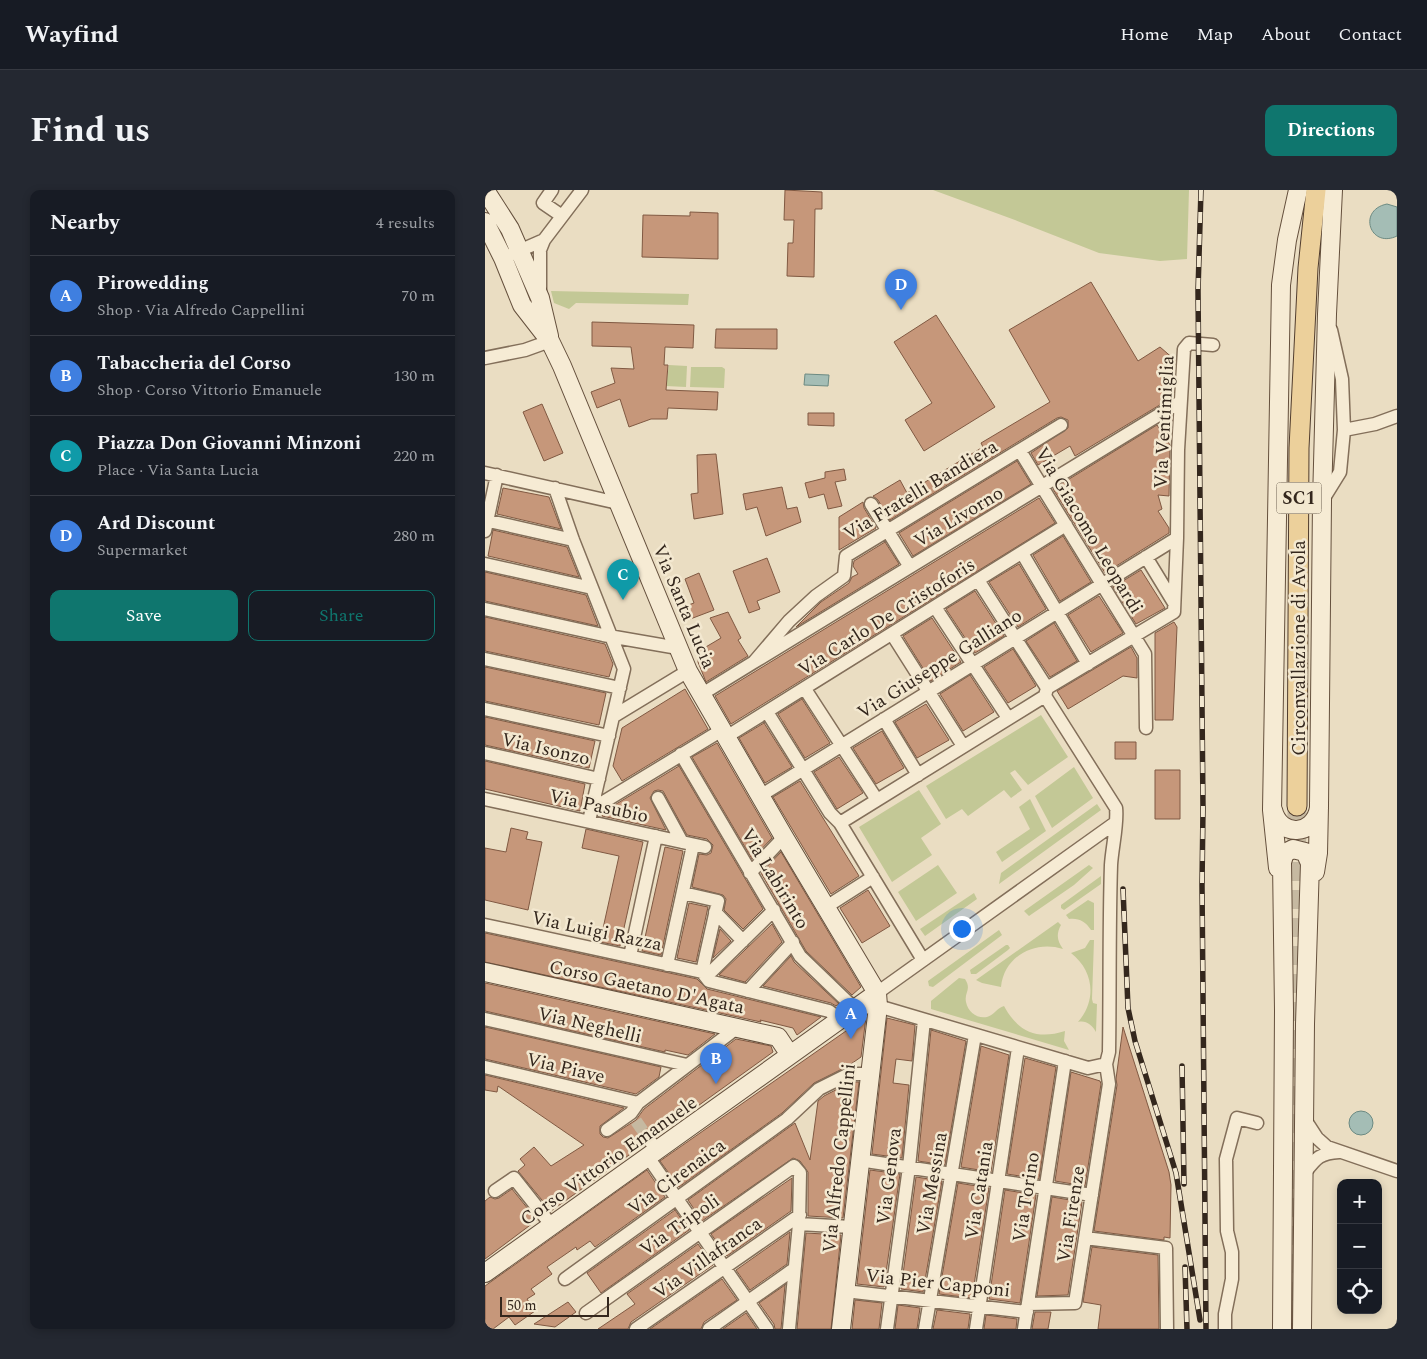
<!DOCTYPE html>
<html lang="en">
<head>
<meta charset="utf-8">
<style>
  :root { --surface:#171b24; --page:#242831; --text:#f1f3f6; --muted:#9ea1a6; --line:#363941; --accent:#0f766e }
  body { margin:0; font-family:Spectral,serif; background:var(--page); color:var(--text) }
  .controls { position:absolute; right:15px; bottom:15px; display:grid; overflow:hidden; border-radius:10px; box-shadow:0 2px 8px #0003 }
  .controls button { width:45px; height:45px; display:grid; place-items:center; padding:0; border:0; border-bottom:1px solid var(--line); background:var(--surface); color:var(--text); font:25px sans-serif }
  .scale { position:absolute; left:15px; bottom:12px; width:109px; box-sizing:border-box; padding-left:5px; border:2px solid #34271d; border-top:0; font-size:14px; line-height:18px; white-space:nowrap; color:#34271d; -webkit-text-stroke:4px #f3e8d0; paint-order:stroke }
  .you { position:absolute; left:476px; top:738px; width:18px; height:18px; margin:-12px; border:4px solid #fff; border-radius:50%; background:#1a73e8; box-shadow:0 0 0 8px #1a73e833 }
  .badge { display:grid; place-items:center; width:32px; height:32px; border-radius:50%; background:var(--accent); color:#fff; font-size:16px; font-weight:700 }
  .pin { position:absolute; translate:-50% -41px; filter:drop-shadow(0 1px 2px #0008) }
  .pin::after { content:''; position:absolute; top:26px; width:18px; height:15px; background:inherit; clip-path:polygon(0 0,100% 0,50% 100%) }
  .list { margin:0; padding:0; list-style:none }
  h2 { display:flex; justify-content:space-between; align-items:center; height:65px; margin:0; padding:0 20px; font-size:21px }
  h2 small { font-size:16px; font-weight:400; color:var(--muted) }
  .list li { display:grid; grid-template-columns:32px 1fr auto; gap:15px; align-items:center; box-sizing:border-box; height:80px; padding:0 20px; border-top:1px solid var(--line) }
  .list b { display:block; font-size:19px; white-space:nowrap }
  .list p { margin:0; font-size:16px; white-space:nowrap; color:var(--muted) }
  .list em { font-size:16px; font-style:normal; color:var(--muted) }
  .actions { display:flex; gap:10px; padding:15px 20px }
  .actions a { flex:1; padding:11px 0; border:1px solid var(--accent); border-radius:10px; text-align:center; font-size:18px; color:var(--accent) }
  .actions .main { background:var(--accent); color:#fff }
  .icon { flex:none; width:28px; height:28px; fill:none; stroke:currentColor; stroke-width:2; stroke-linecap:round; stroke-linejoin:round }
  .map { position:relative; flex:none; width:912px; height:1139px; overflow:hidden; border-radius:10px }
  header { display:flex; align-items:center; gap:30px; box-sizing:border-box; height:70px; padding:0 25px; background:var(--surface); border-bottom:1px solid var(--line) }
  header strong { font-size:24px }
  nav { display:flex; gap:28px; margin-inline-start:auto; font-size:18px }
  .intro { display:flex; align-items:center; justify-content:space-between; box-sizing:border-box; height:120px; padding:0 30px }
  h1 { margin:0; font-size:35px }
  .button { padding:12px 22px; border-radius:10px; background:var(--accent); color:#fff; font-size:18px; font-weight:700 }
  main { display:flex; gap:30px; padding:0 30px }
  aside { flex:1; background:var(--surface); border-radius:10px; box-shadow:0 2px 8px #0003 }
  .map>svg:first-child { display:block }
</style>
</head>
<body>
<header>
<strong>Wayfind</strong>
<nav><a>Home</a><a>Map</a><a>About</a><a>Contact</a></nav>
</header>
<div class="intro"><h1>Find us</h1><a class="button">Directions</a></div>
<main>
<aside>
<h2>Nearby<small>4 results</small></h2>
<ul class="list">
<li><span class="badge" style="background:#3f7fe0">A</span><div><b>Pirowedding</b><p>Shop · Via Alfredo Cappellini</p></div><em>70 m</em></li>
<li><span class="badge" style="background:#3f7fe0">B</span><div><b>Tabaccheria del Corso</b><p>Shop · Corso Vittorio Emanuele</p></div><em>130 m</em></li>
<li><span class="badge" style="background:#0f9aa8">C</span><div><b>Piazza Don Giovanni Minzoni</b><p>Place · Via Santa Lucia</p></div><em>220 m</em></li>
<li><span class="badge" style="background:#3f7fe0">D</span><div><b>Ard Discount</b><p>Supermarket</p></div><em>280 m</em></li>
</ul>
<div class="actions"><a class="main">Save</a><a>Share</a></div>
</aside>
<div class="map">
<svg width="912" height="1139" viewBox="0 0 912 1139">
  <rect width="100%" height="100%" fill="#eaddc2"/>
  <path fill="#c3c896" d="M448 0H704L702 69 675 71 614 63 530 30Z
    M66 101 204 104 203 115 91 113 84 119 69 113Z
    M184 175 202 176 201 197 181 196Z
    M206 177H237L240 179 239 198 205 197Z
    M556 525 583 567 543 595 530 580 525 583 537 600 526 608 519 600 483 626 477 619 461 629 441 596Z
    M589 577 608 608 567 638 550 606Z
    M434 600 456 634 436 648 447 665 407 692 374 637Z
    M545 609 561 641 517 672 511 662 545 639 534 617Z
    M612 614 616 620 514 694 516 683Z
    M453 675 472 703 431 731 413 702Z
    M604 675 608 678 589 695 544 726 539 721Z
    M616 686V694L579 720 576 718V715Z
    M489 703 492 709 440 746 435 739Z
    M603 710 609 713V740H606C600 731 594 728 584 729L581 725Z
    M573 732 576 735C571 744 572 751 578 759 550 750 519 766 516 797L497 793 491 790Z
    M514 740 517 745 448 797 444 796 443 791Z
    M605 750H609L607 809 608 813 612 814 611 842C607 835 601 830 593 832 612 810 609 781 586 763L600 758Z
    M521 755H523L525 758 523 760 491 784H486L485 780Z
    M474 788 480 789C487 800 479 802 481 812 483 822 492 829 502 827 509 825 512 818 519 816 533 842 552 850 580 841L579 851 584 860 446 819V811Z"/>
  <path fill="#a4bdb5" stroke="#6c8a82" d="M902 14 912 17V46C885 59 872 20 902 14Z
    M320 184 344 185 343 196 319 195Z
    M864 933a12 12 0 1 1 24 0a12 12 0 1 1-24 0Z"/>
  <path fill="#c6977a" stroke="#805942" d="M300 0 337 2V19H330L329 87 302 86 303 53H308L309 30H299Z
    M205 22 233 23V69L157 67 158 25 205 26Z
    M606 92 653 171 675 157 690 170 688 207 590 266 585 256 553 275 546 263 583 238V230L576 227 572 228 405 330 393 310 388 306 390 305 415 290 422 303 498 257 496 253 565 212 524 140Z
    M451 125 510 217 439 261 420 230 447 213 409 152Z
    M107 132 209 135 208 158 180 157 179 175H183L181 200 233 202 232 220 183 218 182 229H166L144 237 135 209 112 218 106 202 130 193 126 178 149 179 146 157 107 156Z
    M231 139H292V159L230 158Z
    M57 214 78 263 59 271 38 222Z
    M323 223H349V236L323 235Z
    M672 235 685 255 684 306 673 305 677 319 673 321 684 338V343L620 383 568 299Z
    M231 264 238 324 209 329 206 304 213 303 212 265Z
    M532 271 546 294 428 366 414 343Z
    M359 279 361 290 350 292 357 316 343 319 339 304 324 308 320 293 340 288V282Z
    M297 297 302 319 312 317 316 332 281 346 272 317 261 320 258 304Z
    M18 298 64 307 76 339 12 324Z
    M554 308 570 333 246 534 230 506Z
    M378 312 379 318 391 338 354 360V327Z
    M8 340 82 357 94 387 3 366Z
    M578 346 606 392 575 411 548 365Z
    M400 352 414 374 311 437 336 412 364 393 367 387 373 384 368 376 369 371Z
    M282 368 295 402 272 411 275 419 264 423 248 381Z
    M534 374 561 419 533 437 504 392Z
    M656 380 680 418 651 434 628 397Z
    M0 382 101 405 113 436 0 411Z
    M214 383 229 420 200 431 195 418 209 413 200 389Z
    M490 401 519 446 490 463 461 419Z
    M614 406 638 443 606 462 583 425Z
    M243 422 256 448 253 450 263 466 221 492 213 472 214 461 236 448 225 428Z
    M0 427 120 454 128 474 124 487 0 461Z
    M447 428 476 472 446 491 418 446Z
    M689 432 692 437 688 530H670V443Z
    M569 433 592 471 565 487 541 451Z
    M646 457 652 468V488L638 486 583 519 572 501Z
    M528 459 551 496 523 513 499 477Z
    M0 477 121 503 114 535 0 511Z
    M485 485 509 522 478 541 455 504Z
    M200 499 223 539 137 591 128 576 137 538Z
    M317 509 345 553 320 568 293 524Z
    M441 514 464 550 432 568 410 532Z
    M0 527 110 551 104 578 0 555Z
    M279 533 307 577 280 593 254 548Z
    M397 541 419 578 391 594 368 558Z
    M630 552H651V569H630Z
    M232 553 287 648 267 669 207 567Z
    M354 567 378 603 352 619 329 582Z
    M0 571 100 594 95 621 0 599Z
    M194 576 278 719 258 739 239 720 241 709 238 705 207 697 214 664 222 665 226 663 228 655 222 649 202 645 178 601 173 600 169 601 165 608 181 640 117 626 118 622Z
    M670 580H695V629H670Z
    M315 591 374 686 346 704 288 607Z
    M26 638 43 642 41 649 57 652 43 720 0 710V658L21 662Z
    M101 639 158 652 135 756 115 752 134 666 97 658Z
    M180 657 198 661 176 765 157 761Z
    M296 662 376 797 367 805 321 761 276 683Z
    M383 700 405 736 377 753 355 718Z
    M204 713 223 717 211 772 192 768Z
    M287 734 297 752 260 792 234 785Z
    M235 739 246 751 228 768Z
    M0 743 212 789 222 799 336 827 312 845 308 838 275 830 276 832 0 772Z
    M306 766 309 772 354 814 351 816 346 813 278 796Z
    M0 793 230 844 203 865 180 860V862L0 821Z
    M381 827 376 867 363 876 329 893 297 923 194 997 175 971Z
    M402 828 430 835 427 871 411 869 408 893 424 895 417 968 387 964Z
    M0 837 176 877 174 887 151 904 0 869Z
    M638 837 684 982 686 995 685 1048 679 1047V1050L609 1041 632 895 631 889Z
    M446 840 481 851 460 975 433 971Z
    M251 849 286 856 288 862 171 946 167 943 160 944 157 949 158 955 66 1021 33 981 40 975 35 969 49 957 66 976 99 955 13 896 12 902 0 900V885L139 918 115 936V944L118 947 123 948 151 930 159 919Z
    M496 856 524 865 506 982 476 977Z
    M540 868 571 877 554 989 522 984Z
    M586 882 615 891 616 894 600 996 570 991Z
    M366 892H374L358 1028 323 1026V982L315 971 308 968 217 1031 203 1010 310 933 325 970 333 911 339 906Z
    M162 980 180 1007 110 1057 105 1051 92 1060 91 1057 62 1077 67 1084 46 1099 50 1104 42 1109 50 1121 30 1135 24 1127 8 1139H0V1096Z
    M385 980 415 984 399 1097 372 1094Z
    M431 987 457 991 438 1102 416 1099Z
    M307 988 306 1021 242 1066 226 1044Z
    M473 993 504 998 487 1108 454 1104Z
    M27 999 52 1030 0 1069V1011L5 1007 10 1009 14 1008Z
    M520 1000 551 1005 535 1113 504 1109Z
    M567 1007 597 1012 583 1105 552 1106Z
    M190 1020 204 1040 116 1103 102 1083Z
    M305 1042 302 1074 265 1100 251 1080Z
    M321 1043 356 1045 346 1139H312Z
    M213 1054 228 1075 146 1132 143 1139H113L150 1114 142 1104Z
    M607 1057 673 1065 674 1139H613L616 1115 598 1112Z
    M237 1089 252 1110 219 1132 216 1139H165Z
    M300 1095 296 1139H290L289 1134 274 1113Z
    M370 1110 397 1113 394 1139H367Z
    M83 1112 91 1122 70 1137 49 1134Z
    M413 1115 435 1118 432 1139H410Z
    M452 1120 485 1124 483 1139H448Z
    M550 1122H566L563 1139H547Z
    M261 1123 272 1139H238Z
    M501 1125 532 1129 531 1139H499Z"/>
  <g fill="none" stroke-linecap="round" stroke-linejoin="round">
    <path stroke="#c6b9a1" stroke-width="12" stroke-dasharray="12 6" stroke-linecap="butt" d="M151 931 165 951"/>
    <path stroke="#c6b9a1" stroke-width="19" stroke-dasharray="19 9" stroke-linecap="butt" d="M807 1139 812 616"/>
    <g stroke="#836f5a" stroke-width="15">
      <path id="street" d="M67 0 58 13 77 26
        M27 64 59 50
        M55 103V60L59 50 97 0
        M0 168 40 160 65 151
        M859 240 890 234 912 226
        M535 261 660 464 661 538
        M0 283 133 313
        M70 298 88 350 139 479 104 631
        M837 311 855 282 859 240 857 189 846 140
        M386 314 425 377
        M0 330 88 350
        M0 341 12 285
        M537 363 603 474
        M661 367 689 413
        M0 374 107 398
        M450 417 523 528
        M0 419 118 445 193 458
        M407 444 478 556
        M0 469 135 498
        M269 472 695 212
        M562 498 689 422 692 348 693 260 699 159 704 153 728 155
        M320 499 392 610
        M217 504 269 472 304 431 331 406 359 386 361 366 576 235
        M0 519 124 546
        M282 522 345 623 355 633 438 770
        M129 526 203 481
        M399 529 433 585
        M241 547 581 335
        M0 563 114 589
        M196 564 315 766 370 819 393 816 603 878 621 874
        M275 606 692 348
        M173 608 197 652
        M0 609 220 657
        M107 619 237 540
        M355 633 560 506 562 498 493 390
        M265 683 299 647
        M198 703 233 711 217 782
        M341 717 388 687
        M230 722 258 751
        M0 735 217 782 227 781 289 720
        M145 766 171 646
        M182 775 208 655
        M217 782 224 791 344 821 355 829
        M263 801 308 752
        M392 803 630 633
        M0 829 202 875
        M0 877 153 913
        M819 928 832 948 842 957 912 981
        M122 940 146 923 153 913 253 837
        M165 951 173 961
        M163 967 282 1139
        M374 970 607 1005
        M818 985C830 970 833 963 854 962
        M10 1001 29 988 67 1036
        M314 1034 366 1037
        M600 1048 681 1058 682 1139
        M80 1089 302 929 334 899 364 884H384
        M360 1101 542 1122
        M543 1114 590 1113 624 894 621 874 624 862C625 800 624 737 626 675 627 658 633 633 631 618L560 506
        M101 1123 309 976 315 983 314 1034 304 1139
        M151 1139 315 1025
        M224 1139 309 1079
        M402 1139 424 977 439 830
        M440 1139 490 845
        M491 1139 533 858
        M539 1139 580 871
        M740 1139V1124L747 1089V1062L742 1041 741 969 752 928 772 933"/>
    </g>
    <g stroke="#65503d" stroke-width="20">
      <path id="secondary" d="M0 0 25 39 55 108 64 146
        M0 32 18 68 37 115 65 151 77 176 203 481 299 647 392 803 393 816 356 1139
        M788 620C795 648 829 646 834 618
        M793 678 787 620 796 95 802 50 813 0
        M830 682 833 663 834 616 837 311 842 124 848 0
        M0 782 293 847 305 865
        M0 1083 392 803
        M797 1139 799 821 797 672 800 663 808 659 820 662 825 673 820 834 817 1139"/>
    </g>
    <g stroke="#513d2e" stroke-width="21">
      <path id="primary" d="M812 616 814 258 823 78 831 0"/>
    </g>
    <use href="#street" stroke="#f6ebd4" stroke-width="12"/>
    <use href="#secondary" stroke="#f6ebd4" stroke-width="18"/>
    <use href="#primary" stroke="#ecd09b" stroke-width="19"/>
    <g stroke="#34271d" stroke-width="5.5">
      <path id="rail" d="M716 0 713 101 718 619 717 695 721 1139
        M638 699 643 818 650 851 691 983 715 1130
        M697 876 699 994
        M700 1077 702 1139"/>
    </g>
    <use href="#rail" stroke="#f3e8d0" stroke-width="4" stroke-dasharray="11" stroke-linecap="butt"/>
  </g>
  <g text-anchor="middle" stroke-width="5" stroke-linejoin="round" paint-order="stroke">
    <rect fill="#f3e8d0" stroke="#6d6153" stroke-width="1" x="791.5" y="292.5" width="45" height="31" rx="4"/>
    <g font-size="18" font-weight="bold" fill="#34271d">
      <text x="814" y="314">SC1</text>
    </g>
    <g font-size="19" fill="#34271d" stroke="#f3e8d0">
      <text transform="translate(678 232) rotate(-87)" y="7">Via Ventimiglia</text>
      <text transform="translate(435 299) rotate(-31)" y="7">Via Fratelli Bandiera</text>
      <text transform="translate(473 326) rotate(-31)" y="7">Via Livorno</text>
      <text transform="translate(605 340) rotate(59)" y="7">Via Giacomo Leopardi</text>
      <text transform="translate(200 416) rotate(67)" y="7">Via Santa Lucia</text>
      <text transform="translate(401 426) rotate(-32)" y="7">Via Carlo De Cristoforis</text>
      <text transform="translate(813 458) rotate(-90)" y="7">Circonvallazione di Avola</text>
      <text transform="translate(454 473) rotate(-32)" y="7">Via Giuseppe Galliano</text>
      <text transform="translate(61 558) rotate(13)" y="7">Via Isonzo</text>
      <text transform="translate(114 615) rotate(12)" y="7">Via Pasubio</text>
      <text transform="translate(291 688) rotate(59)" y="7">Via Labirinto</text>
      <text transform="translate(112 740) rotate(12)" y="7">Via Luigi Razza</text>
      <text transform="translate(162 796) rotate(12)" y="7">Corso Gaetano D'Agata</text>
      <text transform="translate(105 834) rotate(13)" y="7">Via Neghelli</text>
      <text transform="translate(81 877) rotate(13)" y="7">Via Piave</text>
      <text transform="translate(353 968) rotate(-84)" y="7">Via Alfredo Cappellini</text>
      <text transform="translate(123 970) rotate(-35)" y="7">Corso Vittorio Emanuele</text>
      <text transform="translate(191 986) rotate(-36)" y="7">Via Cirenaica</text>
      <text transform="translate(403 986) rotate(-83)" y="7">Via Genova</text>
      <text transform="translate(446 993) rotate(-80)" y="7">Via Messina</text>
      <text transform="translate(493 1000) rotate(-81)" y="7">Via Catania</text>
      <text transform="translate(540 1007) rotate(-81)" y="7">Via Torino</text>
      <text transform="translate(585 1024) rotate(-81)" y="7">Via Firenze</text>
      <text transform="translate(194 1034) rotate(-35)" y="7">Via Tripoli</text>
      <text transform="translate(222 1067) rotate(-35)" y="7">Via Villafranca</text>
      <text transform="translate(453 1092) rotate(6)" y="7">Via Pier Capponi</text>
    </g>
  </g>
</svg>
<div class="controls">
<button>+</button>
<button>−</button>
<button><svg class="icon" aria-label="locate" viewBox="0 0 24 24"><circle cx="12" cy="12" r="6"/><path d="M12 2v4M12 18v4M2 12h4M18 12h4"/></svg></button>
</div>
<div class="scale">50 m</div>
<div class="you"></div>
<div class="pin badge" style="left:366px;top:849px;background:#3f7fe0">A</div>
<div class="pin badge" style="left:231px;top:894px;background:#3f7fe0">B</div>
<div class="pin badge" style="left:138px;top:410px;background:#0f9aa8">C</div>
<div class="pin badge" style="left:416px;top:120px;background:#3f7fe0">D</div>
</div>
</main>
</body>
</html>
